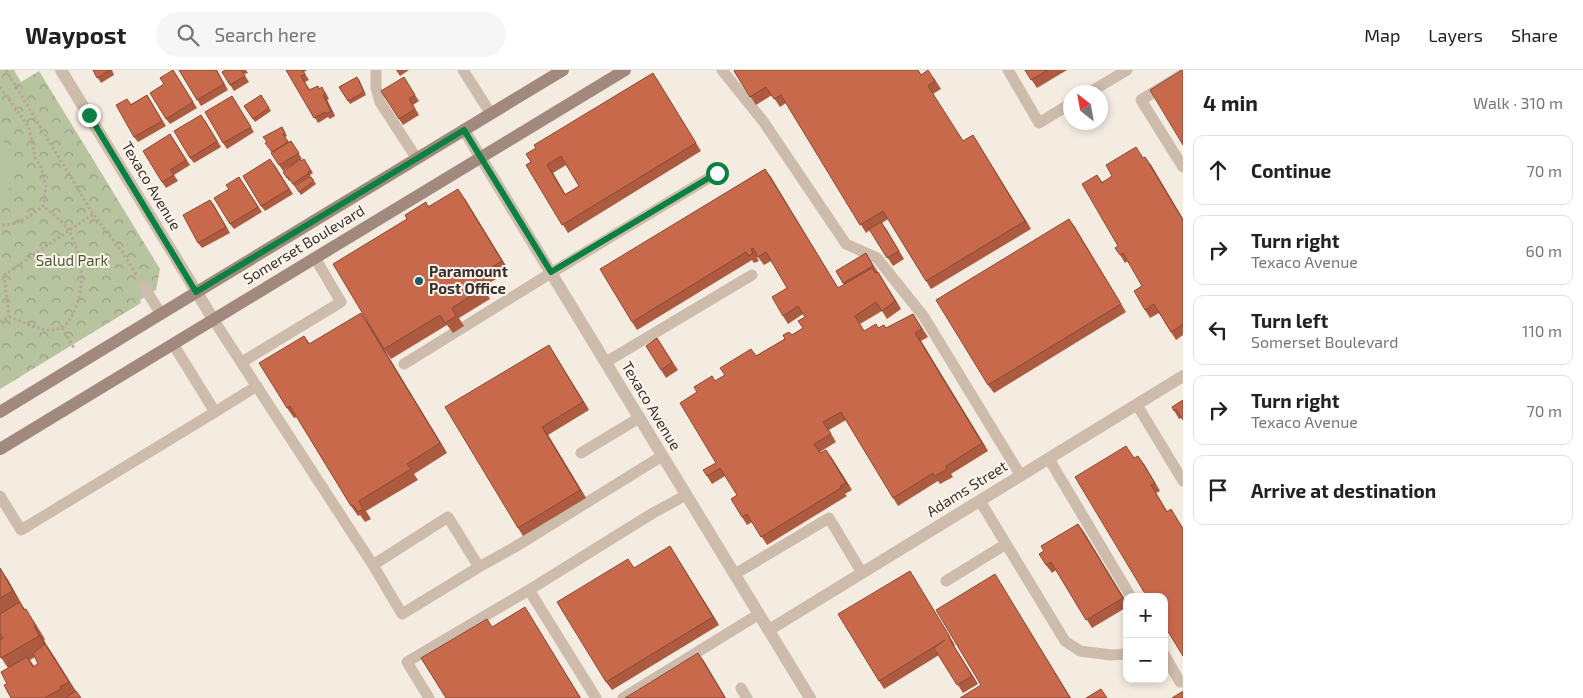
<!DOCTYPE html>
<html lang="en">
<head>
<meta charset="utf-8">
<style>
  :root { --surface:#fff; --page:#f6f6f6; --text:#222; --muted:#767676; --line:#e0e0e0 }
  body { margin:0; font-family:"Exo 2",sans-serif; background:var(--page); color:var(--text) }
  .controls { position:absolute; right:15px; bottom:15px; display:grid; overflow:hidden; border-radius:10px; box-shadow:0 2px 8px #0003 }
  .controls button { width:45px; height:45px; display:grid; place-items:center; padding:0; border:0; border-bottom:1px solid var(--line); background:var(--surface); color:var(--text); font:25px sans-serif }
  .compass { position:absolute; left:1063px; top:15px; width:45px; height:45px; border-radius:50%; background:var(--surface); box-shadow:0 2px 8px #0003; rotate:329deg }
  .stop { position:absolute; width:15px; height:15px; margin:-11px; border:4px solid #0b8043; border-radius:50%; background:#fff }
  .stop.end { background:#0b8043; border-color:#fff; box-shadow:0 1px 5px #0008 }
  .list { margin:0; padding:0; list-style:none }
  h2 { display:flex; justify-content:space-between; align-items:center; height:65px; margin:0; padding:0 20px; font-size:21px }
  h2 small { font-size:16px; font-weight:400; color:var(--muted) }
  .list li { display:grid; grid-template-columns:32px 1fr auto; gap:15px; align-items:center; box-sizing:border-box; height:70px; margin:0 10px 10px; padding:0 10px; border:1px solid var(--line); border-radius:10px }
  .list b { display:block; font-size:19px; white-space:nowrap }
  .list p { margin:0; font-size:16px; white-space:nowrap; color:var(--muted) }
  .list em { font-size:16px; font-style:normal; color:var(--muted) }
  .icon { flex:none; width:28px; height:28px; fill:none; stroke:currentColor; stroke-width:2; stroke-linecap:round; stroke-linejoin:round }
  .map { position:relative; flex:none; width:1183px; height:628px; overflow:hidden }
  header { display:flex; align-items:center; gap:30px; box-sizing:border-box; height:70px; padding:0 25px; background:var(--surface); border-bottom:1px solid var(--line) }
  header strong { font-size:24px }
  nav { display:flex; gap:28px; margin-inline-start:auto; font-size:18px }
  .search { width:350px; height:45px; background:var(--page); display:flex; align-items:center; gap:12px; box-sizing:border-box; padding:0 18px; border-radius:28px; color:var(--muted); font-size:19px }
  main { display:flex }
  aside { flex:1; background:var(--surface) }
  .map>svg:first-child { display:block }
</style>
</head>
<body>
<header>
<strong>Waypost</strong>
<div class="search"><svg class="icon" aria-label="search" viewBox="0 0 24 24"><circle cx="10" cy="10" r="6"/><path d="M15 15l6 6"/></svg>Search here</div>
<nav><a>Map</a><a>Layers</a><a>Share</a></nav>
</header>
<main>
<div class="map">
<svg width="1183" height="628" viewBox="0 0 1183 628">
  <defs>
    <pattern id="forest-crowns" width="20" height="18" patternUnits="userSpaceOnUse" patternTransform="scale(1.25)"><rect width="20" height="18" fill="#b8c4a0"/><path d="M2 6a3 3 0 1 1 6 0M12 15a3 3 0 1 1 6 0" fill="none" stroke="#97a083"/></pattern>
  </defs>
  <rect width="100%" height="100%" fill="#f4ebe1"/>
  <path fill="url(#forest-crowns)" d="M0 0H14L21 12 39 1 160 199 156 220 140 230 141 233 0 319Z"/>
  <path fill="#b8c4a0" d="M0 65C14 89 26 107 0 129Z"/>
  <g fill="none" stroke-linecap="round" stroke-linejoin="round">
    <path stroke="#b9a596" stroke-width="3" stroke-dasharray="2.5 2.5" stroke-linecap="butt" d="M6 0 93 144 123 183 137 206
      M0 17 29 57 35 87 41 97 46 117 43 136C30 147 18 155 0 155
      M4 205 93 144
      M9 247C22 251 39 261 53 260 63 259 69 252 73 244 86 217 83 189 70 163 66 153 51 143 43 136
      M0 252 9 247 4 205
      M62 258 74 278"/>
    <path stroke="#cdbbac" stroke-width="11" d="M376 0V18L380 32 417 89
      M463 0 491 44
      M722 0 763 51 846 174 877 188 924 247 1021 406
      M1008 0 1039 53 1070 34
      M1183 4 1141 30 1183 97
      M1090 22 1127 0
      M144 217 161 244
      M213 249 373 495 402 544 479 497 448 447 373 495
      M173 274 215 342 257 316
      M242 292 341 232 315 188
      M606 292 752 205
      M404 294 551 203 717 103
      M1137 335 1183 411
      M581 383 639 348
      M1049 389 1131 527
      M0 426 21 460 215 342
      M980 431 1065 571 1080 581 1111 585 1127 584
      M479 497 515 477 662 386
      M735 504 829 448 862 503
      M946 511 1006 474
      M1164 584 1180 612H1183
      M741 618 747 628
      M429 628 407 592 529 520
      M596 628 529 520 653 443 686 425
      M623 628 759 544"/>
    <path stroke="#cdbbac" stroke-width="12" d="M61 0 213 249
      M464 60 810 628
      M769 560 1183 306"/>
    <path stroke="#a18a7d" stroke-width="12" d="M0 342C187 227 375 115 563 0
      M0 379 625 0"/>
  </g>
  <path fill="#ac5a40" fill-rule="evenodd" d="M93 0H112L114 5 101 13Z
    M173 0 197 38 170 54 166 49 164 14Z
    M179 0H217L228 20 201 36Z
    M225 0H246L248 3 244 4 249 12 234 21 222 2Z
    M286 0H307L304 2 309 10 305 12 310 20 320 19 326 23 329 29 327 30 335 46 330 49 328 47 318 53Z
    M396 0H409L400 6Z
    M1025 0H1067L1037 18Z
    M734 1 922 4 934 8 941 19 933 24 963 71 973 65 1031 159 931 219 888 149 882 153 904 189 893 196 870 160 866 163 786 33 780 37 772 25 756 35Z
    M359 9 366 25 350 34 339 17Z
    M658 11 701 81 568 163 526 95ZM566 95 579 116 565 124 553 103Z
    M407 13 419 31 413 35 419 45 403 55 399 49Z
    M147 25 166 56 138 72 134 67 131 34Z
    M261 25 271 41 255 52 244 36Z
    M232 26 254 62 227 79 223 73Z
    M205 50 221 77 194 93 190 88Z
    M282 57 287 66 285 67 289 72 291 71 302 89 300 90 301 91 304 89 313 103 310 105 311 106 294 116 290 110 289 111 283 102 292 95 283 101 279 95 267 72Z
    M170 64 190 95 174 105 178 111 166 118 162 112Z
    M1144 88 1151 95 1183 149V265L1176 270 1159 243 1150 248 1145 240 1142 216 1128 191 1125 193 1120 185 1118 176 1097 105 1102 112Z
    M274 94 293 124 265 141 261 136Z
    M765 99 838 218 844 215 836 201 866 183 883 210 901 239 887 249 882 241 860 254 864 261 879 258H886L913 244 928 267 921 271 988 381 951 404 953 407 940 414 938 411 898 436 846 350 829 360 836 372 820 382 821 383 826 380 852 420 845 424 847 426 767 475 752 452 747 455 742 447 737 425 725 406 712 414 707 406 716 393 715 311 725 305 751 279 756 286 803 258 805 247 803 244 788 254 783 246 787 218 771 191 764 195 758 187H757L759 191 754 193 752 190 637 260 632 252Z
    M239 107 262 142 234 159 230 154 229 119Z
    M311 107 316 114 301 125 295 116Z
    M465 129 509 201 483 217 490 229 459 248 464 256 453 263 447 255 391 289 384 279 428 136Z
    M210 130 230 163 202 178 198 173Z
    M1069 149 1126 242 994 323 988 315Z
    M368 253 447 383 414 404 418 410 366 441 371 449 365 452 360 445 358 446 351 436 297 347 294 348 287 338 304 266 310 274Z
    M657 268 678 300 666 308 661 300Z
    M549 275 589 340 548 365 586 428 523 466 518 458Z
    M1183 330 1181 348 1179 349 1172 337Z
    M1135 388 1144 394 1160 421 1156 423 1167 441 1176 447 1183 458V586Z
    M1078 454 1127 533V537L1092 558 1056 500 1052 503 1046 495 1044 481Z
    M675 484 719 555 612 620 606 612Z
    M0 498 8 510 22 535 35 553 45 569 44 570 46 574 55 588 76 621 81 628H11L7 614 8 598 0 586ZM35 587 38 594 34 596 30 590Z
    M915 509 955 575 954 576 978 614 963 623 939 585 884 619 879 611Z"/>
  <path fill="#8c4a34" d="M323 25 327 30 335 46 331 41Z
    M973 65 978 73 1031 159 1025 151Z
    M1145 87 1151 95 1183 149V150Z
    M547 95 553 103 570 132 565 125Z
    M765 99 771 107 843 226 838 218Z
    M458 119 465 129 509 201 502 191Z
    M210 130 214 135 230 163 226 157Z
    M1069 149 1075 157 1126 242 1121 234Z
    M881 152 887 160 904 189 899 181Z
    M878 202 883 210 901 239 895 231Z
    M361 243 368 253 447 383 440 373Z
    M915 263 921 271 988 381 982 373Z
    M549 275 554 283 589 340 583 332Z
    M542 357 548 365 586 428 580 420Z
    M826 380 832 388 852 420 846 413Z
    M1138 386 1144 394 1160 421 1155 413Z
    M1078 454 1084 462 1127 533 1123 528Z
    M670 476 675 484 719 555 713 547Z
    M0 498 8 510 22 535 13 521Z
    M995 504 1000 512 1071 628H1070Z
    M525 537 530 545 581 628H580Z
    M34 556 55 588 78 626 39 566Z
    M949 568 954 576 978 614 972 606Z
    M698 583 704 591 726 628H725Z"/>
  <path fill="#c8694b" stroke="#8c4a34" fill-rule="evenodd" d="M93 0H110L97 8Z
    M173 0 193 32 166 49 150 23 164 14 160 8Z
    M179 0H216L224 14 197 30Z
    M225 0H241L245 6 230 15 222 2Z
    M286 0H302L305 4 301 6 309 20 318 16 319 19 322 17 325 23 323 25 331 41 326 44 325 42 314 48Z
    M735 0H918L921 5 928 0 935 11 928 16 963 71 973 65 1025 151 926 211 883 141 860 155 781 25 774 29 766 17 750 27 734 1Z
    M1025 0H1048L1031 10Z
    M1182 0H1183V75L1150 20Z
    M653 3 696 73 562 155 526 95 531 92 526 84 536 78 534 75ZM561 86 579 116 565 125 547 95Z
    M357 7 364 22 348 31 339 17Z
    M404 7 415 25 409 29 415 39 399 49 381 21Z
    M147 25 162 51 134 67 116 35 127 29 131 35Z
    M261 25 269 38 253 49 244 36Z
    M232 26 251 57 223 73 205 42Z
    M201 45 217 71 190 88 174 61Z
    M282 57 285 63 283 64 288 72 272 82 265 73 267 72 263 67Z
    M170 64 186 90 170 100 174 105 162 112 143 81Z
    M291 71 299 83 279 95 271 83Z
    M1136 77 1143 88 1145 87 1183 150V254L1171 262 1154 234 1145 240 1134 221 1142 216 1123 183 1120 185 1115 178 1118 176 1082 114 1097 105 1102 113 1112 106 1106 95Z
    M270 89 289 119 261 136 243 106Z
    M300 89 301 91 304 89 311 101 308 102 309 103 293 114 288 107 287 108 283 102Z
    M765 99 838 218 872 198 875 203 878 202 895 231 882 241 876 232 855 246 864 261 876 254 878 258 884 255 886 258 913 244 922 259 915 263 982 373 946 396 947 399 935 406 933 403 893 428 841 342 823 352 831 364 814 374 820 383 826 380 846 413 840 416 841 418 761 467 747 444 742 447 731 429 737 425 720 398 707 406 703 400 716 393 680 333 697 322 694 317 712 306 715 311 725 305 720 298 751 279 756 286 785 269 783 265 789 262 792 265 803 258 798 251 805 247 798 236 783 246 772 227 787 218 783 211 766 182 758 187 753 178 751 179 753 183 749 186 746 182 632 252 600 199Z
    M239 107 258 137 230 154 214 128 229 119 226 115Z
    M309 107H311L314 111 299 122 295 116Z
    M458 119 502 191 476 207 483 218 452 238 456 246 445 253 440 245 384 279 333 194 407 149 405 145 426 132 428 137Z
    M210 130 226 157 198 173 183 145Z
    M1069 149 1121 234 988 315 936 230Z
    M881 152 899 181 887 188 869 159Z
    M866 183 873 196 843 213 836 201Z
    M361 243 440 373 407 394 411 399 359 431 363 439 358 442 353 435 351 436 290 336 287 338 259 293 304 266 309 274Z
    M657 268 672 292 661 300 646 276Z
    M549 275 583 332 542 357 580 420 518 458 445 337Z
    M1183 330V350L1176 339 1174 341 1172 337Z
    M1126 376 1134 388 1138 386 1155 413 1151 415 1167 442 1171 439 1183 459V586L1164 555V527H1147L1075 407Z
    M1078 454 1123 528 1086 550 1051 492 1046 495 1039 484 1044 481 1041 476Z
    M670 476 713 547 606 612 557 532 628 489 634 498Z
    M0 498 13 521 0 528Z
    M910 501 950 567 949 568 972 606 957 615 934 578 945 570 879 611 838 544Z
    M995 504 1070 628H960L981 615 936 540Z
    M20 532 24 540 26 539 36 556H34L39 566 1 588 0 586V570L3 568 0 563V544Z
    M525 537 580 628H446L421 588 487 549 492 557Z
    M45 574 69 612 60 617 61 619 44 628H11L4 615 7 614 1 602 27 587 33 597 38 594 33 583Z
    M698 583 725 628H625Z
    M1101 619 1107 628H1086Z
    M76 621 81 628H65Z
    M1183 621V628H1172Z"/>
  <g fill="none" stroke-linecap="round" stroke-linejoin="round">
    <path stroke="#0b8043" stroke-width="6" d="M89 45 196 222 464 60 551 202 717 103"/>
  </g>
  <circle fill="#1f5a5e" stroke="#fbf5ee" stroke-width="2" cx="419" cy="211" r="5"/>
  <g text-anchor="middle" stroke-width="4" stroke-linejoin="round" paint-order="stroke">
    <g font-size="15" fill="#3b302b" stroke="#fbf5ee">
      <text transform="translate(151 116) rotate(59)" y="5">Texaco Avenue</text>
      <text transform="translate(304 175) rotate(-31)" y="5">Somerset Boulevard</text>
      <text transform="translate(651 336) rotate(59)" y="5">Texaco Avenue</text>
      <text transform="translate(967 419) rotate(-32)" y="5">Adams Street</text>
    </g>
    <g font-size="15" fill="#4a5a2e" stroke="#fbf5ee">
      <text x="72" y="196">Salud Park</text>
    </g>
    <g font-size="15" font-weight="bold" fill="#3b302b" stroke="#fbf5ee" text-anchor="start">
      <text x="429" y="207">Paramount<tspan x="429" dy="17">Post Office</tspan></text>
    </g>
  </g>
</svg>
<div class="controls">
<button>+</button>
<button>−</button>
</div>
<svg class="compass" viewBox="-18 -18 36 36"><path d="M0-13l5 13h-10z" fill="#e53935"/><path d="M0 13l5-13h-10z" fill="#767676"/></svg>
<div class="stop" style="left:717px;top:103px"></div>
<div class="stop end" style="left:89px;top:45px"></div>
</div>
<aside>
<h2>4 min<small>Walk · 310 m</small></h2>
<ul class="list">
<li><svg class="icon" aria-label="ahead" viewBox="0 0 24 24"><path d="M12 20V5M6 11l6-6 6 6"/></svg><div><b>Continue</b></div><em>70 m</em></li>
<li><svg class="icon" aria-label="right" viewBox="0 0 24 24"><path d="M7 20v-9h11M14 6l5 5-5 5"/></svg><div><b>Turn right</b><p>Texaco Avenue</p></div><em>60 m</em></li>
<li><svg class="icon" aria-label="left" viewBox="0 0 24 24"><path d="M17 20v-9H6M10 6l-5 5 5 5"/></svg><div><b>Turn left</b><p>Somerset Boulevard</p></div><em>110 m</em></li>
<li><svg class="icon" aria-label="right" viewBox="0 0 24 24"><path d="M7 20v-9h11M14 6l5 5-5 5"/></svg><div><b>Turn right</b><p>Texaco Avenue</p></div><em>70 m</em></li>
<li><svg class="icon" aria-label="arrive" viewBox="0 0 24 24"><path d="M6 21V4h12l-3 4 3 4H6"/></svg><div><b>Arrive at destination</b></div></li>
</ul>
</aside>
</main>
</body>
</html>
